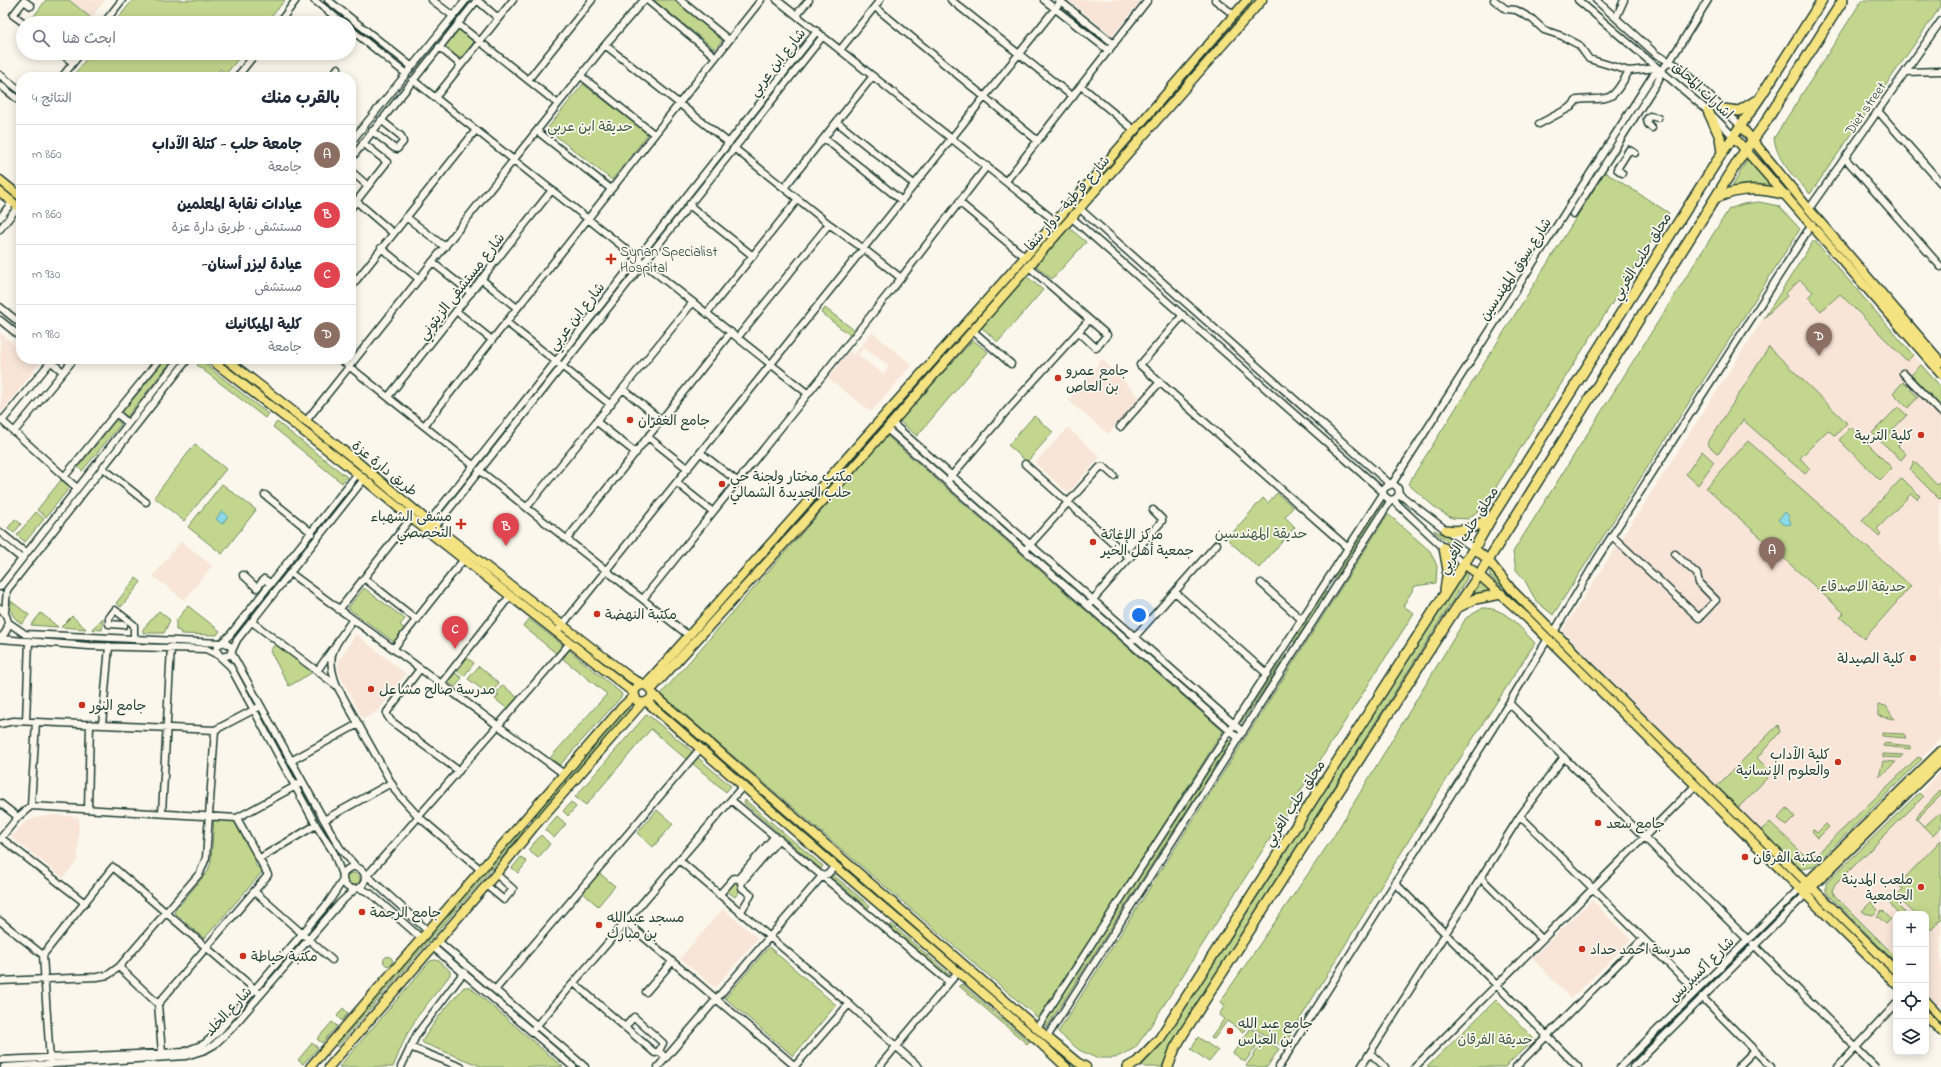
<!DOCTYPE html>
<html lang="ar">
<head>
<meta charset="utf-8">
<style>
  :root { --surface:#fff; --page:#f2f2f3; --text:#1f2937; --muted:#747a83; --line:#e0e1e3; --accent:#c8321e }
  body { margin:0; font-family:"Indie Flower","Playpen Sans Arabic",sans-serif; background:var(--page); color:var(--text); direction:rtl }
  .controls { position:absolute; right:12px; bottom:12px; display:grid; overflow:hidden; border-radius:8px; box-shadow:0 2px 10px #0003 }
  .controls button { width:36px; height:36px; display:grid; place-items:center; padding:0; border:0; border-bottom:1px solid var(--line); background:var(--surface); color:var(--text); font:20px sans-serif }
  .you { position:absolute; left:1139px; top:615px; width:14px; height:14px; margin:-10px; border:3px solid #fff; border-radius:50%; background:#1a73e8; box-shadow:0 0 0 6px #1a73e833 }
  .badge { display:grid; place-items:center; width:26px; height:26px; border-radius:50%; background:var(--accent); color:#fff; font-size:13px; font-weight:700 }
  .pin { position:absolute; translate:-50% -33px; filter:drop-shadow(0 1px 2px #0008) }
  .pin::after { content:''; position:absolute; top:21px; width:14px; height:12px; background:inherit; clip-path:polygon(0 0,100% 0,50% 100%) }
  .list { margin:0; padding:0; list-style:none }
  h2 { display:flex; justify-content:space-between; align-items:center; height:52px; margin:0; padding:0 16px; font-size:17px }
  h2 small { font-size:13px; font-weight:400; color:var(--muted) }
  .list li { display:grid; grid-template-columns:26px 1fr auto; gap:12px; align-items:center; box-sizing:border-box; height:60px; padding:0 16px; border-top:1px solid var(--line) }
  .list b { display:block; font-size:15px; white-space:nowrap }
  .list p { margin:0; font-size:13px; white-space:nowrap; color:var(--muted) }
  .list em { font-size:13px; font-style:normal; color:var(--muted) }
  .icon { flex:none; width:22px; height:22px; fill:none; stroke:currentColor; stroke-width:2; stroke-linecap:round; stroke-linejoin:round }
  .map { position:relative; flex:none; width:1941px; height:1067px; overflow:hidden; direction:ltr }
  .search { position:absolute; background:var(--surface); box-shadow:0 2px 10px #0003; left:16px; top:16px; width:340px; height:44px; display:flex; align-items:center; gap:10px; box-sizing:border-box; padding:0 14px; border-radius:22px; color:var(--muted); font-size:15px }
  .panel { position:absolute; background:var(--surface); box-shadow:0 2px 10px #0003; left:16px; top:72px; width:340px; height:292px; border-radius:16px; direction:rtl }
  .map>svg:first-child { display:block }
</style>
</head>
<body>
<div class="map">
<svg width="1941" height="1067" viewBox="0 0 1941 1067">
  <rect width="100%" height="100%" fill="#fbf7ec"/>
  <filter id="ink" filterUnits="userSpaceOnUse"><feTurbulence type="fractalNoise" baseFrequency=".025" numOctaves="2"/><feDisplacementMap in="SourceGraphic" scale="8" xChannelSelector="R" yChannelSelector="G"/><feConvolveMatrix kernelMatrix="1 2 1 2 8 2 1 2 1" color-interpolation-filters="sRGB"/></filter>
  <g filter="url(#ink)">
    <path fill="#f8e5d8" fill-rule="evenodd" d="M69 0H105L91 18Z
      M1068 0H1141L1113 36Z
      M1814 240 1941 387V739L1813 867 1801 869 1562 631Z
      M872 332 912 365 871 412 828 378 849 351 854 355ZM864 347 889 366 883 374 858 355Z
      M0 333 21 350V359H33L39 364 1 413Z
      M1102 359 1140 398 1108 434 1068 400Z
      M1068 428 1100 457 1068 493 1035 463Z
      M181 541 212 566 184 600 153 576Z
      M356 634 406 674 379 710 363 719 339 674 338 662Z
      M1941 772V1008L1926 993V914H1896V963L1826 892V883Z
      M55 815 79 817 78 860 63 878 11 837 24 823 38 817Z
      M1592 900 1631 940 1571 999 1532 958Z
      M723 909 758 938 715 988 680 958Z"/>
    <path fill="#c2d78d" stroke="#708a60" d="M46 0H69L91 18 87 23H34L31 20Z
      M133 0H285L266 23H114Z
      M653 0H676L724 38 715 49Z
      M1252 0H1257L1158 107 1157 105Z
      M1862 0H1941V6L1810 194C1795 177 1777 162 1774 138Z
      M459 28 475 41 459 60 443 48Z
      M91 53H243L226 74 220 69 214 77H72Z
      M583 84 648 134 612 180 547 129Z
      M1748 158 1772 187 1748 185 1731 189Z
      M1605 172 1669 213 1484 506 1468 519 1452 518 1438 510 1408 484Z
      M1759 202 1779 206 1800 229 1553 615 1536 601 1524 579 1516 570 1513 552 1729 209 1743 204Z
      M1068 227 1086 242 1052 279 1035 265Z
      M1814 240 1913 355 1907 361 1840 294 1821 311 1808 297 1813 292 1800 280 1785 294 1787 296 1764 318Z
      M1025 275 1043 290 998 342 980 326Z
      M825 308 854 330 850 335 821 313Z
      M973 340 988 352 917 436 899 421Z
      M1769 347 1847 423 1835 436 1828 430 1800 458 1810 469 1805 474 1743 420 1718 454 1707 444Z
      M166 359H173L126 418 121 414Z
      M200 360 268 414 265 418 197 365Z
      M1921 365 1941 387V408L1910 376Z
      M1903 382 1918 397 1908 408 1893 393Z
      M1898 407 1907 415 1890 432 1900 442 1898 446 1906 454 1901 460 1872 433Z
      M1034 416 1053 432 1027 462 1008 445Z
      M116 420 121 424 82 471 78 467Z
      M277 422 347 477 342 483 273 427Z
      M1851 427 1892 468 1880 480 1839 440Z
      M887 436 1223 731 1104 919 1038 1018 661 694Z
      M1748 441 1911 586 1864 639 1840 617 1844 613 1706 488Z
      M195 444 226 469 184 521 154 497Z
      M1702 451 1714 462 1698 485 1686 474Z
      M1914 461 1937 485 1941 482V498L1939 499 1910 470Z
      M1902 478 1920 496 1917 499 1911 494 1877 529 1881 534 1879 536 1862 520Z
      M61 480 70 487 46 517 37 510Z
      M829 482 830 484 655 685 651 682Z
      M222 484 256 510 222 554 188 527Z
      M1277 493 1293 507 1285 517 1295 527 1259 568 1227 539 1263 498 1268 503Z
      M1384 500 1387 502 1336 579 1333 578Z
      M36 512 44 519 25 542 17 535Z
      M1388 514 1430 551 1437 566 1436 583 1415 586 1403 606 1414 613 1146 1033 1135 1048 1115 1058H1096L1079 1050 1058 1032Z
      M15 519 21 524 14 533 8 528Z
      M1434 530 1459 542 1455 548 1435 532Z
      M1491 570 1502 586 1501 587 1489 575Z
      M1464 571 1467 572V578L1172 1043 1162 1067H1145L1140 1064 1152 1055 1191 999Z
      M136 578 141 582 121 607 116 603Z
      M1480 581 1494 593H1472Z
      M364 588 405 619 400 625 405 629 394 642 348 608Z
      M1324 592 1327 593 1295 642 1292 641Z
      M11 601 29 615 22 624C13 618 9 612 11 601Z
      M188 606 220 631 217 635 181 634 180 631 176 630V621Z
      M1483 608C1507 608 1519 627 1535 643L1434 799 1283 1047 1248 1024 1243 1032 1227 1021 1214 1039 1211 1038 1224 1019 1219 1015 1225 1005 1220 1002 1332 839 1466 618Z
      M159 611 170 620 164 633H143V629Z
      M41 613 58 627 31 625Z
      M72 616 86 629 61 627Z
      M103 618 102 630 92 629Z
      M529 619 563 645 557 654 523 626Z
      M278 643 313 672 289 686 270 651 275 644Z
      M569 650 621 693 622 696 560 765 550 758 607 694 563 659Z
      M1286 654V657L1241 723V720Z
      M467 658 474 663 464 676 457 671Z
      M479 666 499 683 490 695 468 679Z
      M455 673 462 678 455 687 448 682Z
      M503 685 518 698 508 709 495 699 499 695 496 693Z
      M1878 705 1886 706 1894 719 1878 716Z
      M627 708 630 711 533 822 530 819Z
      M647 714 694 753 687 760 651 729 586 805 575 797Z
      M1778 725 1780 732 1757 758 1772 773 1738 808 1717 786Z
      M1882 733 1904 734 1906 738 1882 736Z
      M1229 740 1231 741 1230 743 1046 1028 1045 1027V1022Z
      M1884 743 1910 746V749L1883 746Z
      M1883 754 1903 755 1900 758 1883 757Z
      M697 757 731 786 726 792 692 763Z
      M1918 757 1922 759 1813 867 1801 869 1761 830 1770 822 1803 854 1812 856 1818 853Z
      M1883 761 1896 762 1879 777Z
      M1941 790V795L1917 819 1925 826 1939 813 1941 815V827L1933 836 1915 818Z
      M1919 793 1923 797 1835 885 1832 890 1835 896 1896 957V963L1826 892V883Z
      M745 800 823 866 821 869 744 803Z
      M571 802 576 807 568 816 563 811Z
      M1787 808 1795 817 1786 826 1778 818Z
      M657 810 673 824 653 847 637 833Z
      M557 816 566 824 554 838 545 830Z
      M214 820 234 821 257 862 255 865 263 871 204 939 174 912 208 871 211 862Z
      M1826 824 1829 827 1818 838 1812 831 1814 830 1817 833Z
      M524 827 526 829 337 1047 334 1044Z
      M541 835 550 844 538 858 528 850Z
      M1941 840V920L1931 930 1926 925V914H1915L1896 896 1903 889 1898 885Z
      M521 857 527 862 518 873 512 868Z
      M599 873 615 886 598 906 582 892Z
      M831 873 870 906 868 908 830 876Z
      M346 880a7 7 0 1 1 14 0a7 7 0 1 1-14 0Z
      M735 881 742 888 735 897 727 891Z
      M1892 899 1905 912 1899 914 1889 903Z
      M1871 902 1878 910 1873 915 1865 913 1862 911Z
      M1882 910 1891 919 1886 924 1877 916Z
      M891 924 949 974 947 976 889 926Z
      M769 947 836 1005 793 1056 725 998Z
      M383.5 961a4.5 4.5 0 1 1 9 0a4.5 4.5 0 1 1-9 0Z
      M435 960 439 961 450 971V975L417 1017 405 1038 393 1067H339L430 961Z
      M961 984 1029 1042 1027 1044 959 986Z
      M464 987H470L563 1067H483L423 1043 422 1041 439 1016Z
      M1496 1000 1534 1039 1505 1067H1427Z
      M343 1008 348 1013 342 1021 337 1016Z
      M332 1022 337 1026 322 1043 317 1039Z
      M1251 1028 1263 1037 1245 1062 1233 1053Z
      M1198 1037 1218 1051 1209 1062 1191 1049Z
      M1265 1039 1279 1049 1267 1067H1248L1246 1066Z
      M312 1043 318 1048 303 1064 298 1060Z
      M1047 1045 1059 1051 1079 1067H1070Z"/>
    <path fill="#8bdae9" stroke="#609ba1" d="M222 511 228 516 222 524 216 519Z
      M1785 512 1788 515 1791 524C1786 526 1782 524 1778 520Z"/>
    <g fill="none" stroke-linecap="round" stroke-linejoin="round">
      <g stroke="#1f3d34" stroke-width="9">
        <path id="minor" d="M314 0 343 23
          M328 0 411 66
          M432 0 453 16
          M477 0 498 18
          M647 0 716 57
          M680 0 729 40
          M777 0 1055 221
          M951 0 1073 97
          M1044 0 1109 51
          M1059 0 1114 44
          M1215 0 1234 15
          M1494 0 1506 9 1516 10 1532 19 1544 30 1562 36 1579 45 1589 59 1629 71 1657 68
          M1578 0 1708 111 1734 137
          M1596 0 1657 55 1678 66 1741 126
          M875 7 1038 141
          M796 15 809 0
          M1616 18 1624 0
          M24 23 13 15 24 1 31 6
          M104 23 122 0
          M279 23 296 0
          M458 24 558 104
          M349 28 405 73
          M605 45 729 143
          M439 47 461 65
          M840 50 880 0
          M61 53 73 63
          M1905 72 1941 71
          M0 75 21 91
          M581 76 654 134
          M62 77 81 53
          M237 77 256 53
          M331 77 338 68
          M413 80 807 393
          M528 80 592 0
          M0 85 21 102
          M1081 86 1133 129
          M435 98 513 0
          M1878 111 1941 183
          M837 122 915 185
          M1539 124 1571 107 1577 100C1611 97 1610 105 1629 71
          M1652 128 1648 124 1647 119 1650 116 1658 118
          M372 131 394 148 397 149 403 142 401 136 381 120
          M537 131 611 189
          M824 138 902 201
          M351 142 466 0
          M734 148 829 224 864 249 901 278
          M1845 158 1941 267
          M351 159 477 0
          M351 171 368 186
          M1622 173 1617 169 1629 150 1635 153
          M1006 181 1148 0
          M784 188 873 76
          M356 201 393 233
          M959 202 1025 257
          M689 205 753 256
          M351 208 387 162 363 143
          M1080 209 1390 484
          M1809 209 1941 21
          M1573 214 1659 79 1660 71
          M406 217 445 247
          M0 218 12 202
          M1072 218 1383 492
          M0 229 18 207
          M381 248 419 279
          M432 262 471 293
          M1028 266 1107 335 1096 348 1079 332
          M481 279 517 308
          M351 287 476 130
          M0 307 21 324
          M456 311 492 340
          M707 313 798 199
          M1183 315 1140 365 1348 548
          M0 320 21 337
          M506 322 611 405
          M973 331 1011 364
          M738 337 829 224
          M48 359 63 372
          M340 359 473 465
          M1903 373 1941 412
          M623 389 661 420
          M388 397 552 190
          M116 413 128 423
          M0 419 77 488
          M2 421 53 359
          M306 421 605 45 644 0
          M597 422 636 453
          M892 423 1243 732
          M424 426 761 0
          M1120 427 1160 382
          M887 429 1238 738
          M14 432 74 359
          M648 437 688 469
          M701 453 737 481
          M1025 464 1130 558
          M103 468 146 502
          M479 470 688 635
          M64 477 160 359
          M949 479 1009 408 1089 320
          M677 483 713 512
          M1392 484 1653 75 1660 71 1670 61 1708 0
          M1399 494 1446 530 1474 548
          M265 495 312 533
          M1393 500 1444 548 1464 564
          M527 507 693 302
          M429 522 817 31
          M435 527 823 36
          M0 532 26 553
          M1612 536 1699 618 1716 600 1699 583 1697 574 1675 554
          M567 539 731 332
          M0 541 22 559
          M1027 548 1100 467H1104L1114 476
          M290 573 564 774
          M243 575 257 588 264 579 271 584
          M364 578 417 620
          M1261 583 1302 620
          M0 587 179 359
          M1175 592 1267 674
          M643 599 901 278 987 166
          M1090 603 1162 521V519L1153 510
          M0 608C10 617 11 630 0 638
          M339 610 411 518
          M5 612 7 590 188 359
          M353 619C335 646 324 653 337 686L397 793 419 817 481 870
          M252 622 337 686
          M9 623 25 634 221 643 230 635 358 473
          M124 625 109 624V618L115 610 134 625V639
          M560 628 1062 0
          M1554 632 1597 559 1812 224
          M0 639 89 646 206 649 218 655 230 666 316 825 334 853 343 878
          M1132 640 1217 544
          M232 649 230 646 224 642 218 645 216 650 221 657 230 655 237 640 364 479
          M393 649 464 559
          M231 652 324 820 340 848 357 868
          M420 669 387 712V715L391 721 459 771
          M317 671 332 650
          M441 684 510 596
          M1509 703 1747 939
          M26 721 29 641
          M0 724 14 721 215 730 261 706
          M102 725 109 646
          M291 761 358 724
          M731 800 949 982
          M0 803 18 817
          M31 806 36 722
          M88 809 90 724
          M162 813 171 647
          M1520 816 1696 991
          M324 820 391 783
          M1 838 85 903
          M0 839 18 817 31 806 237 818 303 782
          M260 858 316 825
          M679 860 849 1004 919 1067
          M343 878a11 11 0 1 1 22 0a11 11 0 1 1-22 0Z
          M365 875 372 880 428 931
          M365 878 571 642
          M1481 878 1542 939
          M1395 883 1578 1067
          M486 885 504 900 513 889 496 874
          M359 888 370 893 421 938
          M254 891 332 960
          M719 895 734 878 738 879 775 836
          M740 913 751 895 742 888 741 883 779 839
          M0 921 43 955
          M626 922 796 1067
          M438 941 585 1067
          M1753 944 1875 1067
          M433 947 573 1067
          M119 967 158 1004
          M0 981 97 977 108 975 119 967 200 873 206 858 215 730
          M574 983 655 1053 659 1051 666 1058
          M495 990 700 749
          M646 992 672 962
          M1702 997 1771 1067
          M625 1027 634 1017 663 1043 659 1051
          M1037 1028 1383 494 1384 488 1392 484C1398 486 1400 490 1398 496L1393 500 1388 499 1383 494
          M532 1031 743 786
          M1047 1037 1391 500
          M410 1047 461 1067
          M162 1053 158 1004 268 875 237 818
          M1370 1053 1385 1067
          M0 1060 183 1052 204 1044 218 1032 302 934 328 903 343 880
          M50 1061 43 955 113 867 258 992
          M795 1066 849 1004
          M4 1067 186 1056 205 1050 214 1045 230 1030 340 903 354 890
          M401 1067 417 1034 464 972
          M658 1067 822 876 828 874 835 866
          M879 1067 958 972
          M1279 1067 1509 703 1547 640
          M1361 1067 1520 816 1564 757
          M1415 1067 1695 786
          M1516 1067 1643 939
          M1620 1067 1799 889
          M1633 1067 1805 895
          M1738 1067 1754 1051
          M1838 1067 1896 1004"/>
      </g>
      <g stroke="#1f3d34" stroke-width="11">
        <path id="major" d="M1741 126 1809 209 1941 362
          M1734 137 1941 373
          M0 180 21 197
          M0 192 21 209
          M210 359 348 466 411 518 634 693
          M226 359 353 458 435 527 631 678C636 681 645 684 649 688 658 696 646 706 637 701L634 693 637 687 642 685
          M1474 548 1488 560 1512 590 1554 632 1896 971
          M1464 564 1479 575 1528 619 1896 984
          M645 685 1025 257 1247 0
          M651 690 842 480 1262 0
          M652 693 1047 1037 1077 1062 1086 1067
          M647 702 835 866 1038 1041 1066 1067
          M1803 886 1941 751
          M1808 891 1941 760
          M1926 1001 1941 1017
          M1926 1016 1941 1031
          M310 1067 622 707 634 696
          M329 1067 496 874 533 828 642 703"/>
      </g>
      <g stroke="#1f3d34" stroke-width="12">
        <path id="highway" d="M1723 109 1739 111 1755 101
          M1708 111 1720 137 1722 153
          M1716 198C1740 187 1761 188 1786 195
          M1446 530C1464 533 1476 527 1491 517
          M1444 548 1448 570 1445 590
          M1457 608 1475 599 1501 594
          M1128 1067 1137 1062 1160 1038 1478 542 1492 517 1722 153 1761 96 1822 0
          M1168 1067 1175 1048 1185 1031 1455 610 1479 575 1742 155 1765 123 1843 0"/>
      </g>
      <use href="#minor" stroke="#fbf7ec" stroke-width="6"/>
      <use href="#major" stroke="#f5e381" stroke-width="8"/>
      <use href="#highway" stroke="#f5e381" stroke-width="9"/>
    </g>
  </g>
  <g fill="#c8321e" stroke="#fbf7ec" stroke-width="1.5">
    <path d="M609 253h4v4h4v4h-4v4h-4v-4h-4v-4h4z"/>
    <circle cx="1058" cy="378" r="4"/>
    <circle cx="630" cy="420" r="4"/>
    <circle cx="1921" cy="435" r="4"/>
    <circle cx="722" cy="484" r="4"/>
    <path d="M459 518h4v4h4v4h-4v4h-4v-4h-4v-4h4z"/>
    <circle cx="1093" cy="542" r="4"/>
    <circle cx="597" cy="614" r="4"/>
    <circle cx="1913" cy="658" r="4"/>
    <circle cx="371" cy="689" r="4"/>
    <circle cx="82" cy="705" r="4"/>
    <circle cx="1838" cy="762" r="4"/>
    <circle cx="1598" cy="823" r="4"/>
    <circle cx="1745" cy="857" r="4"/>
    <circle cx="1921" cy="887" r="4"/>
    <circle cx="362" cy="912" r="4"/>
    <circle cx="599" cy="925" r="4"/>
    <circle cx="1582" cy="949" r="4"/>
    <circle cx="243" cy="956" r="4"/>
    <circle cx="1230" cy="1031" r="4"/>
  </g>
  <g text-anchor="middle" stroke-width="3.5" stroke-linejoin="round" paint-order="stroke">
    <g font-size="14" fill="#1f3d34" stroke="#fbf7ec">
      <text transform="translate(777 62) rotate(-52)" y="5">شارع ابن عربي</text>
      <text transform="translate(1703 90) rotate(43)" y="5">اشارات المحلق</text>
      <text transform="translate(1865 108) rotate(-55)" y="5">Diet street</text>
      <text transform="translate(1067 203) rotate(-49)" y="5">شارع قرطبة- دوار شفا</text>
      <text transform="translate(1641 256) rotate(-58)" y="5">محلق حلب الغربي</text>
      <text transform="translate(1515 269) rotate(-57)" y="5">شارع سوق المهندسين</text>
      <text transform="translate(461 286) rotate(-52)" y="5">شارع مستشفى الزيتوني</text>
      <text transform="translate(576 316) rotate(-52)" y="5">شارع ابن عربي</text>
      <text transform="translate(385 468) rotate(39)" y="5">طريق دارة عزة</text>
      <text transform="translate(1468 530) rotate(-58)" y="5">محلق حلب الغربي</text>
      <text transform="translate(1294 803) rotate(-57)" y="5">محلق حلب الغربي</text>
      <text transform="translate(1701 969) rotate(-45)" y="5">شارع أكسبريس</text>
      <text transform="translate(228 1011) rotate(-47)" y="5">شارع الخلد</text>
    </g>
    <g font-size="14" fill="#405c46" stroke="#fbf7ec">
      <text x="590" y="131">حديقة ابن عربي</text>
      <text x="1261" y="538">حديقة المهندسين</text>
      <text x="1863" y="591">حديقة الاصدقاء</text>
      <text x="1495" y="1044">حديقة الفرقان</text>
    </g>
    <g font-size="14" fill="#1f3d34" stroke="#fbf7ec" text-anchor="start">
      <text x="620" y="256">Syrian Specialist<tspan x="620" dy="16">Hospital</tspan></text>
      <text x="1066" y="375">جامع عمرو<tspan x="1066" dy="16">بن العاص</tspan></text>
      <text x="638" y="425">جامع الغفران</text>
      <text x="1913" y="440" text-anchor="end">كلية التربية</text>
      <text x="730" y="481">مكتب مختار ولجنة حي<tspan x="730" dy="16">حلب الجديدة الشمالي</tspan></text>
      <text x="452" y="521" text-anchor="end">مشفى الشهباء<tspan x="452" dy="16">التخصصي</tspan></text>
      <text x="1101" y="539">مركز الإغاثة<tspan x="1101" dy="16">جمعية أهل الخير</tspan></text>
      <text x="605" y="619">مكتبة النهضة</text>
      <text x="1905" y="663" text-anchor="end">كلية الصيدلة</text>
      <text x="379" y="694">مدرسة صالح مشاعل</text>
      <text x="90" y="710">جامع النور</text>
      <text x="1830" y="759" text-anchor="end">كلية الآداب<tspan x="1830" dy="16">والعلوم الإنسانية</tspan></text>
      <text x="1606" y="828">جامع سعد</text>
      <text x="1753" y="862">مكتبة الفرقان</text>
      <text x="1913" y="884" text-anchor="end">ملعب المدينة<tspan x="1913" dy="16">الجامعية</tspan></text>
      <text x="370" y="917">جامع الرحمة</text>
      <text x="607" y="922">مسجد عبدالله<tspan x="607" dy="16">بن مبارك</tspan></text>
      <text x="1590" y="954">مدرسة احمد حداد</text>
      <text x="251" y="961">مكتبة خياطة</text>
      <text x="1238" y="1028">جامع عبد الله<tspan x="1238" dy="16">بن العباس</tspan></text>
    </g>
  </g>
</svg>
<div class="controls">
<button>+</button>
<button>−</button>
<button><svg class="icon" aria-label="locate" viewBox="0 0 24 24"><circle cx="12" cy="12" r="6"/><path d="M12 2v4M12 18v4M2 12h4M18 12h4"/></svg></button>
<button><svg class="icon" aria-label="layers" viewBox="0 0 24 24"><path d="M12 4l9 5-9 5-9-5zM3 14l9 5 9-5"/></svg></button>
</div>
<div class="you"></div>
<div class="pin badge" style="left:1772px;top:570px;background:#8d6e63">A</div>
<div class="pin badge" style="left:506px;top:546px;background:#e0444e">B</div>
<div class="pin badge" style="left:455px;top:649px;background:#e0444e">C</div>
<div class="pin badge" style="left:1819px;top:356px;background:#8d6e63">D</div>
<div class="search"><svg class="icon" aria-label="search" viewBox="0 0 24 24"><circle cx="10" cy="10" r="6"/><path d="M15 15l6 6"/></svg>ابحث هنا</div>
<section class="panel">
<h2>بالقرب منك<small>النتائج: 4</small></h2>
<ul class="list">
<li><span class="badge" style="background:#8d6e63">A</span><div><b>جامعة حلب - كتلة الآداب</b><p>جامعة</p></div><em>860 m</em></li>
<li><span class="badge" style="background:#e0444e">B</span><div><b>عيادات نقابة المعلمين</b><p>مستشفى · طريق دارة عزة</p></div><em>860 m</em></li>
<li><span class="badge" style="background:#e0444e">C</span><div><b>عيادة ليزر أسنان-</b><p>مستشفى</p></div><em>930 m</em></li>
<li><span class="badge" style="background:#8d6e63">D</span><div><b>كلية الميكانيك</b><p>جامعة</p></div><em>980 m</em></li>
</ul>
</section>
</div>
</body>
</html>
